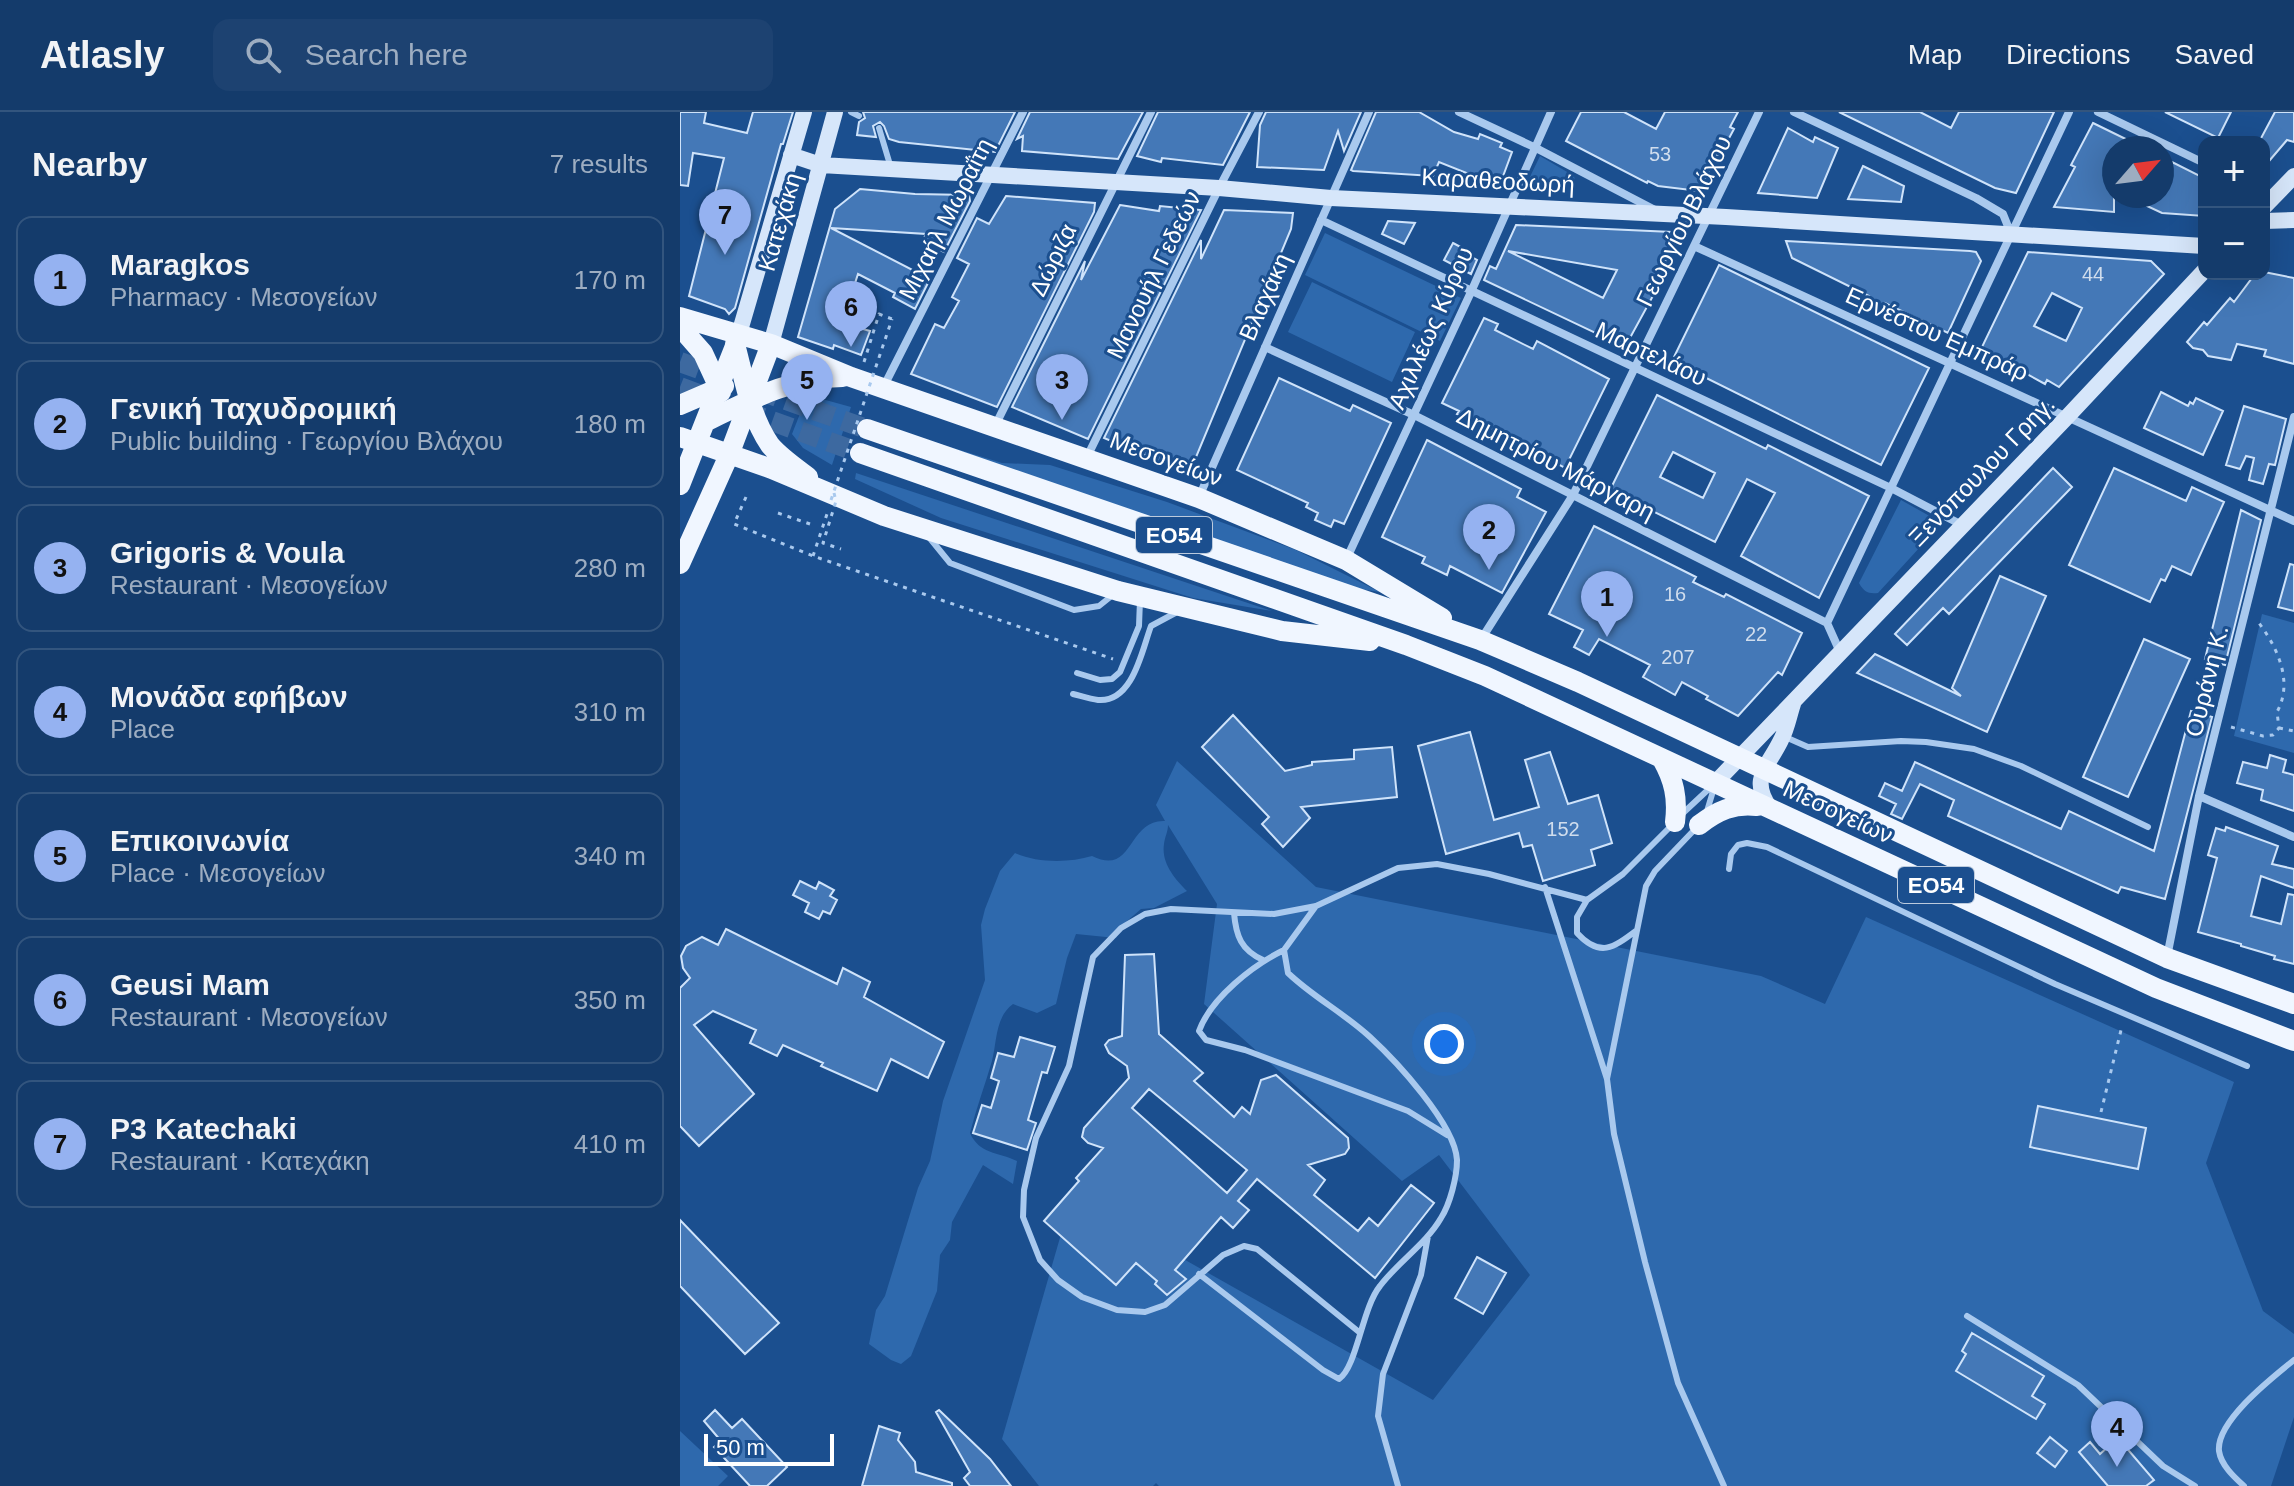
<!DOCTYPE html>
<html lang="en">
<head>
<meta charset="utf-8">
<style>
  :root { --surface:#143b6b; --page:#1d4271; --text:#f1f3f6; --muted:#9dadc1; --line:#33557e; --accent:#95b2f1 }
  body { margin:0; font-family:Arial,sans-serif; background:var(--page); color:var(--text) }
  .controls { position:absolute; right:24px; top:24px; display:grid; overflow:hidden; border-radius:16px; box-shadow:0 8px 32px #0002 }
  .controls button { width:72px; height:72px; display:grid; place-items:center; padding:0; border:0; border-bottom:2px solid var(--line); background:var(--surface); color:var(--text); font:40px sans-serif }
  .compass { position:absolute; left:1422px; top:24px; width:72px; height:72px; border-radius:50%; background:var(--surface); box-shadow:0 8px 32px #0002; rotate:62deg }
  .scale { position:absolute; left:24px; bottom:20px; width:130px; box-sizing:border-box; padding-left:8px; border:4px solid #fff; border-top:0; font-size:22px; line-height:28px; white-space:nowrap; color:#fff; -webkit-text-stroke:6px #1b4f8f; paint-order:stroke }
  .you { position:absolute; left:764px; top:932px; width:28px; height:28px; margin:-20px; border:6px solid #fff; border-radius:50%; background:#1a73e8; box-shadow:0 0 0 12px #1a73e833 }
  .badge { display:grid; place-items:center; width:52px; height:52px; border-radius:50%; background:var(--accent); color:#111; font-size:26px; font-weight:700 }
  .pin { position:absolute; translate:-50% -66px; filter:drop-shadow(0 2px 4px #0008) }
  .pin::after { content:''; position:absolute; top:42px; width:28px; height:24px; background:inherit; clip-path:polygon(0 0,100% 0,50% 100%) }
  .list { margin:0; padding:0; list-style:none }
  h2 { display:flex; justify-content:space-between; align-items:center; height:104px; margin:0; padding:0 32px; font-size:34px }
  h2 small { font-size:26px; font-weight:400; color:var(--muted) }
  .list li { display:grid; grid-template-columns:52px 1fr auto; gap:24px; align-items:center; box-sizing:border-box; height:128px; margin:0 16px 16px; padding:0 16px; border:2px solid var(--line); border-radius:16px }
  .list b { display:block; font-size:30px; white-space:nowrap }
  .list p { margin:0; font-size:26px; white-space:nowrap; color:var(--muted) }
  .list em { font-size:26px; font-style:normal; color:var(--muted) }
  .icon { flex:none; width:44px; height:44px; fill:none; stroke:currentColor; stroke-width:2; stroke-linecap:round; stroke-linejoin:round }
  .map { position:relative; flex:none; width:1614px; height:1374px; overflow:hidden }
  header { display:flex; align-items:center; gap:48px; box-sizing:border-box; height:112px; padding:0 40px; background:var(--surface); border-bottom:2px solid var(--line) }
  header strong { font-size:38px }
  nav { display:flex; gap:44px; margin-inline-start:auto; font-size:28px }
  .search { width:560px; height:72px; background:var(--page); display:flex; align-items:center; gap:20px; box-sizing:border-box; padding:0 28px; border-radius:16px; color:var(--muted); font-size:30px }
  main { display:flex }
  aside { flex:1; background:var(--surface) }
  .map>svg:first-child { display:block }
</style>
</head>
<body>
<header>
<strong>Atlasly</strong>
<div class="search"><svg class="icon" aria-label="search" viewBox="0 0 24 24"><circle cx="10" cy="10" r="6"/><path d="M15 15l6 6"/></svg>Search here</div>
<nav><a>Map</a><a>Directions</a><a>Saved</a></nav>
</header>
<main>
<aside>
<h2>Nearby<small>7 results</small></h2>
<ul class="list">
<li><span class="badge">1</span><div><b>Maragkos</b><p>Pharmacy · Μεσογείων</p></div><em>170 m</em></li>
<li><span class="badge">2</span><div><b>Γενική Ταχυδρομική</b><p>Public building · Γεωργίου Βλάχου</p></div><em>180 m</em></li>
<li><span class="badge">3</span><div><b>Grigoris &amp; Voula</b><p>Restaurant · Μεσογείων</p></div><em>280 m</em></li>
<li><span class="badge">4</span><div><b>Μονάδα εφήβων</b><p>Place</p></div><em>310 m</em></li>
<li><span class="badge">5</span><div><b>Επικοινωνία</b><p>Place · Μεσογείων</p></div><em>340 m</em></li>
<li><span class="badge">6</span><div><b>Geusi Mam</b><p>Restaurant · Μεσογείων</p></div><em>350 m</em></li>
<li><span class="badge">7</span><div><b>P3 Katechaki</b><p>Restaurant · Κατεχάκη</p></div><em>410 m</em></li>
</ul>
</aside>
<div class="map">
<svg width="1614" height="1374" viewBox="0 0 1614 1374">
  <rect width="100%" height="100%" fill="#1b4f8f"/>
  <path fill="#2e69ad" d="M860 44 894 64 895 69 891 74 848 69Z
    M645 121 781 186 760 229 625 163Z
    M632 170 735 220 712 270 608 220Z
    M142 287 171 295 152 353 123 336 112 322 125 289Z
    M199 313 322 351 370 353 487 390 616 438 700 480 666 475Z
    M176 361 592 499 513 486 261 406 175 367Z
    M1221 388 1262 411 1198 481C1188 482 1184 480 1179 471Z
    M1582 502 1614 511V641L1554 624Z
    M497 649 636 775 1081 864 1145 892 1186 805 1554 970 1526 1051 1583 1199 1614 1222V1305L1591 1374H479L476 1371 473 1374H359L322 1327 392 1084 753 1288 850 1163 759 1043 722 1069 524 892 537 792 488 713C488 720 485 724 484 732 481 751 495 767 507 779L474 796 461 797 446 810 436 826 396 822 387 846 376 892 357 901 333 892C315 905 317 930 312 949 305 973 296 997 290 1021 299 1042 318 1040 337 1049L333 1072 303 1053 272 1110 270 1128 260 1143 257 1179 231 1244 221 1252 211 1248 189 1232 196 1198 205 1184 238 1076 250 1049 263 989 305 868 301 813 305 797 320 759 335 741C357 751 389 751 412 744 454 765 447 707 485 709L476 693Z
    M0 1319 48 1364 38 1374H0Z"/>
  <path fill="#4478b7" stroke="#cfe3fa" stroke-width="2" fill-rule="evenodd" d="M0 0H26L24 11 67 21 73 0H113L103 32H101L55 196 49 202 45 197 9 184 44 46 13 41 8 74 0 73Z
    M183 0H335L315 40 219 30 209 27 204 14 200 10 193 14 196 25 177 23 179 10 185 6Z
    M350 0H463L438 47 342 39 343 24 337 27Z
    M478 0H570L543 53 482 46 481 50 457 44Z
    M586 0H681L664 39 658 19 644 58 577 55 580 13Z
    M696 0H739L774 20 798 27 800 22 822 31 820 35 832 40 822 67 812 63 809 70 759 50 753 64 673 59 671 58Z
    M901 0H944L976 17 985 0H1058L1050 15 1054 17 1040 43 1037 42 1019 79 978 74 968 69 967 71 886 29Z
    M1159 0H1240L1271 16 1279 0H1374L1336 81 1315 76Z
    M1485 0H1551L1538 26Z
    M1595 0H1614V30L1607 28 1584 55V30H1579Z
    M1413 11 1464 36H1434V100L1374 95 1395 55 1391 53Z
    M1108 16 1133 30 1135 25 1158 36 1137 86 1078 81Z
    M1482 45 1524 66V104L1482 101 1467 94 1472 84H1482Z
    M1183 54 1224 74 1221 90 1168 87Z
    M180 77 235 82 289 83 290 89 264 140 242 130 246 122 151 116 250 167 235 197 213 185 215 181 178 162 165 202 186 210 183 217 190 219 181 243 154 233 153 237 118 225 155 97Z
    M326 84 415 91 414 100 317 295 231 262 255 212 264 216 279 189 272 185 289 152 277 146 297 106 309 112Z
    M440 93 479 99 480 94 521 98 408 327 332 295 405 149 401 168Z
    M544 98 613 101 611 117 509 362 424 326 521 128V147Z
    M708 109 735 111 724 132 702 122Z
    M836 113 992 120 993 134 970 180 974 182 945 235 804 168 810 154 816 157ZM828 139 937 158 923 186Z
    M1106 129 1290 139 1296 140 1301 149 1268 221 1205 191 1202 196 1187 189 1189 184 1112 146Z
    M773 131 792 141 790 144 797 148 791 162 764 148Z
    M1348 140 1471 149 1484 162 1379 275 1367 268 1365 272 1301 237ZM1372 181 1402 196 1386 229 1354 214Z
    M1039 153 1249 256 1201 353 992 249Z
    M1584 160 1614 166V252L1584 244 1586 238 1557 232 1551 248 1528 244 1523 238 1513 236 1507 230 1524 210 1527 213 1550 186 1554 190 1575 162H1584Z
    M804 206 818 212 815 218 853 237 857 229 929 267 885 356 799 310 798 312 777 302 779 299 762 291Z
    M599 266 670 299 673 293 711 311 664 412 654 408 651 415 635 408 638 401 626 395 628 391 557 358Z
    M1481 280 1508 294 1510 290 1513 292 1516 286 1543 299 1523 343 1464 316Z
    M977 283 1086 337 1088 333 1189 384 1139 486 1061 444 1095 381 1067 367 1035 430 930 378ZM993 340 1035 361 1023 386 980 365Z
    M1564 294 1606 307 1595 353 1589 352 1583 372 1569 368 1574 346 1566 344 1560 357 1546 353Z
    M747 328 841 377 837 385 866 400 822 481 770 454 767 463 742 451 745 445 702 425Z
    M1373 356 1392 375 1269 502 1263 496 1227 533 1215 522Z
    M1434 356 1506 389 1512 375 1544 390 1511 463 1492 454 1485 469 1481 467 1470 490 1389 453Z
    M1561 398 1581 408 1545 553 1525 547Z
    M914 414 1016 465 1013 470 1044 485 1046 482 1122 521 1102 563 1098 560 1058 604 1026 587 1028 584 1002 570 995 583 963 565 970 553 919 527 909 543 894 535 903 518 869 502Z
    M1610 452 1614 453V499L1598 495Z
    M1320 464 1366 484 1307 620 1177 561 1195 542 1281 584 1272 576Z
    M1464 527 1510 547 1448 685 1403 665Z
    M1511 599 1532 605 1485 787 1441 775 1438 781 1268 704 1274 688 1240 672 1222 707 1211 702 1216 692 1199 684 1205 671 1222 679 1235 650 1381 717 1389 699 1474 739Z
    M553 603 605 659 632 653V650L674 647V638L712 635 717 685 621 695 630 706 603 735 582 712 589 705 522 635Z
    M790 620 814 708 859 695 845 648 870 640 888 692 918 683 932 731 911 738 915 753 863 769 852 733 843 735 839 721 766 742 738 634Z
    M1590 643 1606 648 1603 660 1614 663V699L1581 688 1583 678 1557 671 1563 650 1587 656Z
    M1546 715 1598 734 1592 752 1614 757V776L1581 764 1571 804 1601 812 1608 782 1614 783V852L1594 847 1595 844 1561 834V832L1518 820 1537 746 1528 743 1536 716 1545 719Z
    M120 769 136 777 139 770 154 778 150 784 157 788 150 802 143 799 139 807 125 800 129 791 113 783Z
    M46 817 157 872 163 856 190 870 184 885 264 930 248 966 211 947 197 979 141 954 143 951 103 933 97 944 70 931 76 918 33 899 14 913 74 982 19 1034 0 1014V876L10 866 3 856 1 844 6 834 22 825 38 833Z
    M474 842 479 922 523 961 514 969 554 1005 562 995 570 1002 581 968 596 963 668 1026 669 1036 665 1042 628 1053 645 1068 634 1083 678 1119 689 1106 698 1114 731 1073 754 1091 695 1166 577 1067 558 1089 569 1098 553 1116 541 1105 495 1158 506 1167 487 1183 475 1172 477 1169 456 1151 436 1173 364 1109 399 1069 396 1066 423 1036 408 1031 402 1025 404 1016 449 966 447 954 429 941 425 933 429 928 442 924 445 843ZM469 977 567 1058 547 1081 452 996Z
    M340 925 375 935 367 961 362 960 348 1008 356 1011 347 1038 293 1021 302 993 311 996 319 969 311 966 318 941 334 945Z
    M1358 994 1466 1016 1458 1057 1350 1035Z
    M0 1108 99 1211 65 1242 0 1174Z
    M797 1145 826 1161 803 1202 775 1186Z
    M1292 1221 1364 1264 1352 1284 1365 1292 1356 1307 1276 1259 1286 1242 1282 1239Z
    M35 1298 52 1316 62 1307 107 1355 87 1374H70L34 1335 41 1329 24 1309Z
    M259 1298 310 1347 331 1374H290L284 1366 290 1360 256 1300Z
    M199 1314 220 1321 218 1328 235 1350 236 1360 272 1371V1374H182Z
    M1370 1325 1387 1339 1375 1355 1357 1341Z
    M1438 1326 1474 1368 1466 1374H1428L1399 1340 1410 1330 1420 1342Z"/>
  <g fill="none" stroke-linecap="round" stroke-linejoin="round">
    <path stroke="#3d69a0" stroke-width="20" stroke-dasharray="20 10" stroke-linecap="butt" d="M0 250 44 266
      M0 275 34 288
      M78 278 187 317
      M64 299 180 341"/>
    <path stroke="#a9c9ee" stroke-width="3" stroke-dasharray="4 6" stroke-linecap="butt" d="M184 250 199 202 212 207
      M66 385 54 412 133 444 433 547
      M98 401 130 412
      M133 444 148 399
      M1551 615 1583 624 1593 623 1599 616 1597 600C1614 569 1597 534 1576 507
      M1599 616 1614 619
      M1421 1000 1442 914"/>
    <path stroke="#a9c9ee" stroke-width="6" d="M171 0 179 4
      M199 16 211 56
      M248 424 270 451 394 498 419 494 434 482
      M397 561 420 568 432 567 440 560 459 514 460 488
      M393 582C401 584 410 587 418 588 453 591 462 538 471 514L499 499
      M1103 624 1128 635 1221 629 1246 630 1294 637 1341 654 1468 715
      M1027 699 1034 676
      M1002 702 1032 674
      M1017 715 975 759 966 774 927 967 934 1022 965 1150 998 1271 1044 1374
      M1049 757 1051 742 1058 733 1067 731 1087 735 1375 872 1567 954
      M865 775 927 967
      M554 801C556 824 561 838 583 848
      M957 818C933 836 920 846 897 821V805L907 788 943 762 992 713
      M604 838C573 853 531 886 519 919L526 928 565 938 728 999 767 1023
      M519 1162 643 1258 659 1267C677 1255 682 1196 700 1174 718 1150 746 1132 761 1106 770 1092 777 1065 777 1048 775 1012 715 948 690 925 664 901 633 885 608 861L604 838 636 794
      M1287 1204 1398 1273 1483 1354 1515 1374
      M679 1220 577 1137 564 1134 543 1143 485 1193 465 1200 437 1198 402 1185 378 1168 360 1148 343 1105 344 1078 356 1026 389 954 413 845 441 816 465 802 491 797 594 802 636 794 718 756 757 752 809 762 907 788
      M718 1374 698 1304 703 1262 741 1163 748 1124
      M1564 1374C1554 1365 1541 1353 1539 1339 1536 1309 1593 1265 1614 1248"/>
    <path stroke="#a9c9ee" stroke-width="8" d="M779 0 854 35 975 98
      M1114 0 1296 86 1323 102 1331 122
      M1418 0 1524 51
      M641 108 1211 376 1282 413
      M1014 134 1614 409
      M585 235 734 303 1147 511
      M204 274 343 0
      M315 314 471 0
      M407 345 539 76 579 0
      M519 385 689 0
      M666 448 791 180 871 0
      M802 526 893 383 1079 0
      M1160 540 1147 511 1389 0
      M1519 684 1614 725
      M1487 845 1519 684 1614 305"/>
    <path stroke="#d6e6fa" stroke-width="16" d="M111 43 141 53 539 76 651 86 1046 105 1524 134
      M1584 95 1614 64
      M1584 109 1614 108
      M59 222 124 0
      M91 232 155 0
      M1035 671 1388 304 1524 159
      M1090 696C1069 667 1088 655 1101 628 1107 617 1109 604 1113 592"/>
    <path stroke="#f0f6ff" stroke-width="20" d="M0 205 91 232 171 265 519 386 666 448 762 506
      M0 215 23 241 41 280
      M55 232C64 266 70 304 90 333 100 345 116 356 128 365
      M0 293 44 274
      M27 309C72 287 112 265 163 265
      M187 317 800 528 898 570 1487 846 1614 892
      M0 325 92 357 204 404 438 479 602 519 690 529
      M180 341 726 533 805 564 1476 876 1614 929
      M0 373 57 229
      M0 452 49 343 91 232
      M982 647C994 668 998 686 995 710
      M1019 713C1037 699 1054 691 1077 694"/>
    <path stroke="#a9c9ee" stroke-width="3" stroke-dasharray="4 6" stroke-linecap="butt" d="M154 381 156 389 143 431 161 437
      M151 388 212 207"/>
  </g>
  <g text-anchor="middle" stroke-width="6" stroke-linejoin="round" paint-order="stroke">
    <g font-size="20" fill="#d0dded">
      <text x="980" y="49">53</text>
      <text x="1413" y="169">44</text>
      <text x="995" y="489">16</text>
      <text x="1076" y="529">22</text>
      <text x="998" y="552">207</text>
      <text x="883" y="724">152</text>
    </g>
    <g fill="#1b4f8f" stroke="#bbcadd" stroke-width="2">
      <rect x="456" y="405" width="76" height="36" rx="6"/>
      <rect x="1218" y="755" width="76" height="36" rx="6"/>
    </g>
    <g font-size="22" font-weight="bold" fill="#fff">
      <text x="494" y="431">ΕΟ54</text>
      <text x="1256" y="781">ΕΟ54</text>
    </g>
    <g font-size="24" fill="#fff" stroke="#1b4f8f">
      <text transform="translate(818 69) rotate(3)" y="8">Καραθεοδωρή</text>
      <text transform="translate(266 107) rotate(-63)" y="8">Μιχαήλ Μωραΐτη</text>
      <text transform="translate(1004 109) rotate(-64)" y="8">Γεωργίου Βλάχου</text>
      <text transform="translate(100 110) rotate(-74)" y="8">Κατεχάκη</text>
      <text transform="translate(373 148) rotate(-64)" y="8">Δώριζα</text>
      <text transform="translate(474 163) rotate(-64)" y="8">Μανουήλ Γεδεών</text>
      <text transform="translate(585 185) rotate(-66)" y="8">Βλαχάκη</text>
      <text transform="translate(751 216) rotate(-66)" y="8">Αχιλλέως Κύρου</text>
      <text transform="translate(1257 222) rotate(24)" y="8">Ερνέστου Εμπράρ</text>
      <text transform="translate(971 242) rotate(25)" y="8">Μαρτελάου</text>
      <text transform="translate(486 347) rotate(20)" y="8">Μεσογείων</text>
      <text transform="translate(876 352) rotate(27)" y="8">Δημητρίου Μάργαρη</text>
      <text transform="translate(1302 359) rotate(-46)" y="8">Ξενόπουλου Γρηγ.</text>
      <text transform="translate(1527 569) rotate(-76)" y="8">Ουράνη Κ.</text>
      <text transform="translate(1158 700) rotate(25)" y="8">Μεσογείων</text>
    </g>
  </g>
</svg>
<div class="controls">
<button>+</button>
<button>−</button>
</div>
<svg class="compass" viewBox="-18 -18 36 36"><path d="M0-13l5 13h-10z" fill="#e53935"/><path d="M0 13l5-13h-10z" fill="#9dadc1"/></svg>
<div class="scale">50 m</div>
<div class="you"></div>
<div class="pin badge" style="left:927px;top:525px">1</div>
<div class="pin badge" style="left:809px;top:458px">2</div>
<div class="pin badge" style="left:382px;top:308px">3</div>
<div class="pin badge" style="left:1437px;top:1355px">4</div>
<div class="pin badge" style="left:127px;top:308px">5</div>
<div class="pin badge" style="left:171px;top:235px">6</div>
<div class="pin badge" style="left:45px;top:143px">7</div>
</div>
</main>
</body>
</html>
